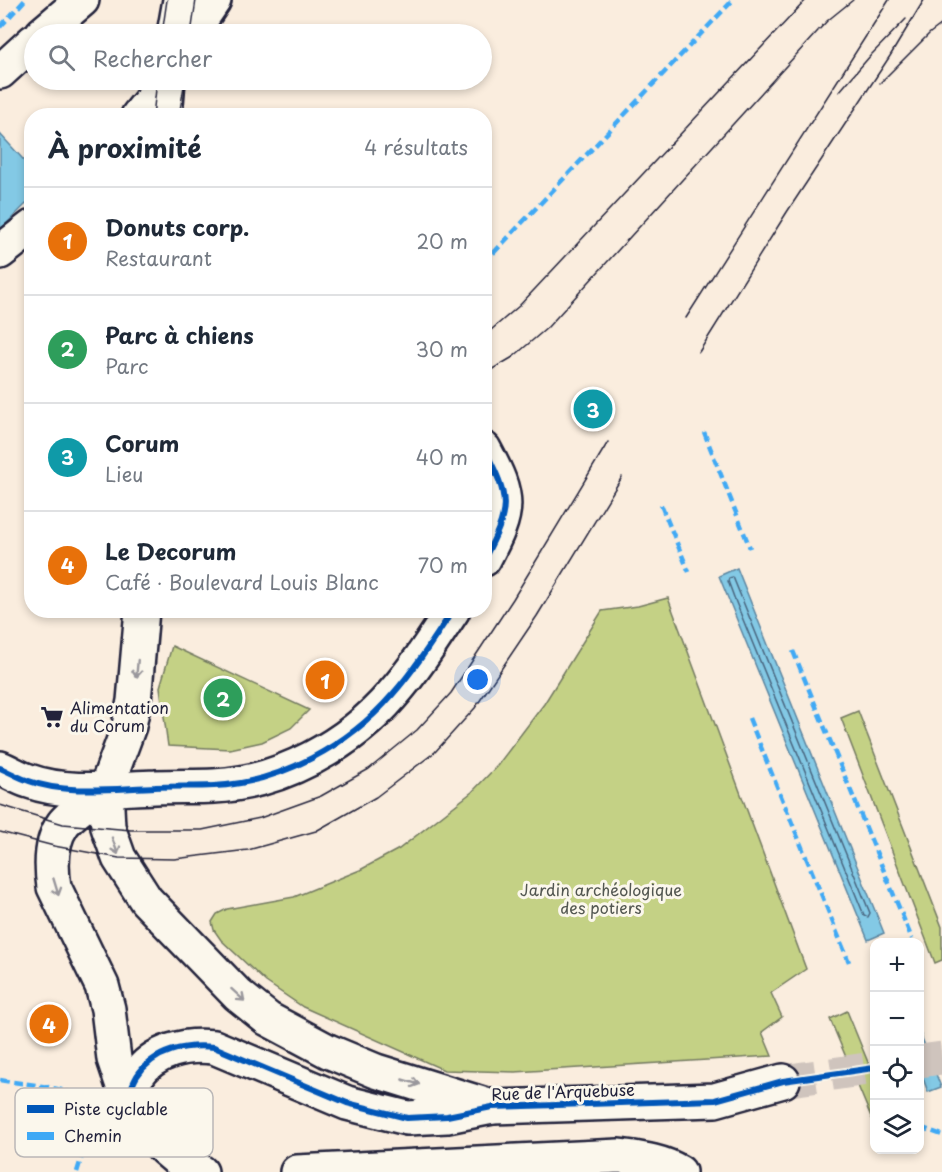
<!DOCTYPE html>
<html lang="fr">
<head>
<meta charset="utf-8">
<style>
  :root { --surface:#fff; --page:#f6f6f7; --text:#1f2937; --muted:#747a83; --line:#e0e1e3; --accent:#22223b }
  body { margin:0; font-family:"Playpen Sans",sans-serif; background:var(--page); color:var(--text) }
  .controls { position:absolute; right:18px; bottom:18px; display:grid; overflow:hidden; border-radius:12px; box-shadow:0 3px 9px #0003 }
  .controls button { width:54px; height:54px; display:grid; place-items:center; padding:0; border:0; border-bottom:2px solid var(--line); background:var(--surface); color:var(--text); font:30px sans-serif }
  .you { position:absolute; left:478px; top:680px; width:21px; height:21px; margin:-15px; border:4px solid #fff; border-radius:50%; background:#1a73e8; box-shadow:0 0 0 9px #1a73e833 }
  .badge { display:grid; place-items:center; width:39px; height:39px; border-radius:50%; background:var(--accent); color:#fff; font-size:20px; font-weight:700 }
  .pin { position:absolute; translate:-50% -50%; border:3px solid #fff; box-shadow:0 2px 6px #0006 }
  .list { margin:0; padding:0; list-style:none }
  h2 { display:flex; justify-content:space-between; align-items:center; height:78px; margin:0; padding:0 24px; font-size:26px }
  h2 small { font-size:20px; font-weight:400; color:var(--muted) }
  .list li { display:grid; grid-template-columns:39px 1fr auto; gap:18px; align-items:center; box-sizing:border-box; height:108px; padding:0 24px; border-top:2px solid var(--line) }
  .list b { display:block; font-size:22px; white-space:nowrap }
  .list p { margin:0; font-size:20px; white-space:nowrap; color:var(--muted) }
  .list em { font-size:20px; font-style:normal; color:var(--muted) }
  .icon { flex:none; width:33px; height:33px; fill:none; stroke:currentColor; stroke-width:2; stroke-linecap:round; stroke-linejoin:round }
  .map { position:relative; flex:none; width:942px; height:1172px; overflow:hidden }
  .search { position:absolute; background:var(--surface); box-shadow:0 3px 9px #0003; left:24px; top:24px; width:468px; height:66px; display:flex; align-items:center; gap:15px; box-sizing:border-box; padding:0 21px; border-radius:33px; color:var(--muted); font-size:22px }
  .panel { position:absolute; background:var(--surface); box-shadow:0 3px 9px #0003; left:24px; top:108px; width:468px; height:510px; border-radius:24px }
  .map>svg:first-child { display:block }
</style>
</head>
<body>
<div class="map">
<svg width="942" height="1172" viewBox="0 0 942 1172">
  <rect width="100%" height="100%" fill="#faedde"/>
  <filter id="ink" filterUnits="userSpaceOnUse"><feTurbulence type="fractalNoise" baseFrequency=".0167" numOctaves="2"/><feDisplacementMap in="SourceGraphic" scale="12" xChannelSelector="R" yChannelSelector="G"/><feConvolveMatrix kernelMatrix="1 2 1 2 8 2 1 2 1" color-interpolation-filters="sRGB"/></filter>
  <g filter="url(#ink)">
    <path fill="#c4d185" stroke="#737a60" stroke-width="1.5" d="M668 598 806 969 771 993 782 1017 762 1032 772 1056 515 1072 444 1070 303 1007 266 982 221 940 214 930 212 922 217 914 227 909 294 897 360 870 399 849 472 792 497 766 544 704 602 611 638 606Z
      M172 646 309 710 291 728 262 742 230 749 168 746 160 687Z
      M858 711 942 927V960L935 963 841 718Z
      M847 1011 874 1077V1124L830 1019Z"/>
    <path fill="#83c9e5" stroke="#5c86a1" stroke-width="1.5" d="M0 134 32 169 31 199 0 230Z
      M737 568 884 933 868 940 719 576Z
      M920 1033 941 1087 928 1092 920 1070Z"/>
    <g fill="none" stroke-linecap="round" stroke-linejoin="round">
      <path stroke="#49657f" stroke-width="1.5" d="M733 577 870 913 868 917 864 915 735 600 728 581 729 578Z"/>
      <path stroke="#cfc4bd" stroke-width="33" stroke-dasharray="33 16" stroke-linecap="butt" d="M920 1061 942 1058
        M783 1081 874 1068"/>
      <g stroke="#22223b" stroke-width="38">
        <path id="minor" d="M484 449C511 499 510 510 484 559
          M0 768C10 772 19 778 29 781 66 795 117 788 155 787 175 786 195 787 214 786 280 783 349 745 392 695 415 669 434 639 453 610
          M106 788C95 798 71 813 63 824 50 842 51 867 54 887L102 986 108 1009 114 1059 127 1098 151 1133 165 1149 178 1160 201 1172
          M127 1098C130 1091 133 1083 137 1076 154 1050 186 1044 214 1047L347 1103 407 1118 447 1116 492 1107
          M297 1172 619 1156C640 1159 661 1161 679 1172"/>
      </g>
      <g stroke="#22223b" stroke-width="38">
        <path id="tertiary" d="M174 34 180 0
          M165 116 168 80
          M142 610 134 701 129 726 106 788 108 827 119 858 146 900 238 995 268 1019 328 1051 376 1071 492 1107 715 1100 783 1081"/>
      </g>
      <g stroke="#22223b" stroke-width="38">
        <path id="secondary" d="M42 34 82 0
          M191 34 214 0
          M0 72 34 41
          M138 116 155 95 164 80
          M0 252 32 227"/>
      </g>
      <use href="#minor" stroke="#fbf7ec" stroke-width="33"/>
      <use href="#tertiary" stroke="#fbf7ec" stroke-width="33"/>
      <use href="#secondary" stroke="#fbf7ec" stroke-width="33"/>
      <path stroke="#22223b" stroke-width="1.5" d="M162 34 167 0
        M191 34 196 0
        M880 83 930 33 942 24
        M839 92 871 55 906 19
        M153 116 157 80
        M179 116 185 80
        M686 318 889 0
        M484 336 519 306 806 0
        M699 352 787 212 890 56 924 0
        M484 374 513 357 547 328 827 21 853 0
        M0 805 63 824 131 830H202L260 818 321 796 369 769 417 730 451 693 513 599 608 442
        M0 832 54 846 119 858 174 859 248 850 316 831 376 797 435 752 475 708 537 616 622 477"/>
      <path stroke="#3fa9f5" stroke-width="4.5" stroke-dasharray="9 4.5" stroke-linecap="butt" d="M0 27 25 0
        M484 263 733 0
        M704 432 750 548
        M661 505 689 572
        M793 651 912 939
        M749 718 849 962
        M0 1080C27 1085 71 1086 92 1104
        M92 1104 127 1098
        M920 1127 942 1135
        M77 1172 92 1124V1104"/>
      <g stroke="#fbf7ec" stroke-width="10">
        <path id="cycleway" d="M484 449C511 499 510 510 484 559
          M0 768C10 772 19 778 29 781 66 795 117 788 155 787 175 786 195 787 214 786 280 783 349 745 392 695 415 669 434 639 453 610
          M127 1098C130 1091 133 1083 137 1076 154 1050 186 1044 214 1047L347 1103 407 1118 447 1116 492 1107 715 1100 783 1081 874 1068"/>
      </g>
      <use href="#cycleway" stroke="#0057b8" stroke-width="6"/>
    </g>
    <defs><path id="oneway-shaft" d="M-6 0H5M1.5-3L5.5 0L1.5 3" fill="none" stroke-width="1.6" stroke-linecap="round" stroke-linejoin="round" transform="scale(1.5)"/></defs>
    <g stroke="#99979c">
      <use href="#oneway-shaft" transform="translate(137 669) rotate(95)"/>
      <use href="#oneway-shaft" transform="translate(115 846) rotate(70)"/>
      <use href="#oneway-shaft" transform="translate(56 887) rotate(73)"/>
      <use href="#oneway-shaft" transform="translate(238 995) rotate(42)"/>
      <use href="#oneway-shaft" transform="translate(411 1082) rotate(16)"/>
    </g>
  </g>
  <defs>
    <g id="supermarket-bare" transform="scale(1.8)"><path d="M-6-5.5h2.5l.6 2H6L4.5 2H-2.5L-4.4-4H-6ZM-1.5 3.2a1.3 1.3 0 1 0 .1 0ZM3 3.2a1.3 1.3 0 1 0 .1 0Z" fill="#22223b" stroke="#fbf7ec" stroke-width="2.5" paint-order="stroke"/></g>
  </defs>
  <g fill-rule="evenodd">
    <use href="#supermarket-bare" x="52" y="717"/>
  </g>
  <g text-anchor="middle" stroke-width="6" stroke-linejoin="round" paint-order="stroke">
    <g font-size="16" fill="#22223b" stroke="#fbf7ec" text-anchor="start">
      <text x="70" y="714">Alimentation<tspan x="70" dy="18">du Corum</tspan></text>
    </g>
    <g font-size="16" fill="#535751" stroke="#fbf7ec">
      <text x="601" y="896">Jardin archéologique<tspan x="601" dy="18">des potiers</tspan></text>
    </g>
    <g font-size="16" fill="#22223b" stroke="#fbf7ec">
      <text transform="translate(563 1092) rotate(-2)" y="6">Rue de l'Arquebuse</text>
    </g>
  </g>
  <rect x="15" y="1088" width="198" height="69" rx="9" fill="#fbf7ec" stroke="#bab7b7" stroke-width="1.5"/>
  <rect x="27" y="1105" width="27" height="8" fill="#0057b8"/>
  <rect x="27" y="1132" width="27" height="8" fill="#3fa9f5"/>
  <g font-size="16" fill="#22223b">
    <text x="64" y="1115">Piste cyclable</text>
    <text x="64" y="1142">Chemin</text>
  </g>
</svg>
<div class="controls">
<button>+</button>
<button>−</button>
<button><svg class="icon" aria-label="locate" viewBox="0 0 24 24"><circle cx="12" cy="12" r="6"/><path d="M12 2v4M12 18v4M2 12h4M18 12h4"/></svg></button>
<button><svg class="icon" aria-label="layers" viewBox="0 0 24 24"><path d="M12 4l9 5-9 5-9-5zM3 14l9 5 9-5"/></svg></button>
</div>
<div class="you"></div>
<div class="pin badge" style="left:325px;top:680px;background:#e8710a">1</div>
<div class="pin badge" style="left:223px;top:698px;background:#2e9e5b">2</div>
<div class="pin badge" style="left:593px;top:409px;background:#0f9aa8">3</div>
<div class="pin badge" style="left:49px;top:1024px;background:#e8710a">4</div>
<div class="search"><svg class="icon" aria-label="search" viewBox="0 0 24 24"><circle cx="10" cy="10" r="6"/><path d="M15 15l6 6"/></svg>Rechercher</div>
<section class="panel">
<h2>À proximité<small>4 résultats</small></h2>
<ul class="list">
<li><span class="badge" style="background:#e8710a">1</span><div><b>Donuts corp.</b><p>Restaurant</p></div><em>20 m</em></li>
<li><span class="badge" style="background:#2e9e5b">2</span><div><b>Parc à chiens</b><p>Parc</p></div><em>30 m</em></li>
<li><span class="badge" style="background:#0f9aa8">3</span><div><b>Corum</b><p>Lieu</p></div><em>40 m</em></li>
<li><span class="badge" style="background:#e8710a">4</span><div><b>Le Decorum</b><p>Café · Boulevard Louis Blanc</p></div><em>70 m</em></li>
</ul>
</section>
</div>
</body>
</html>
